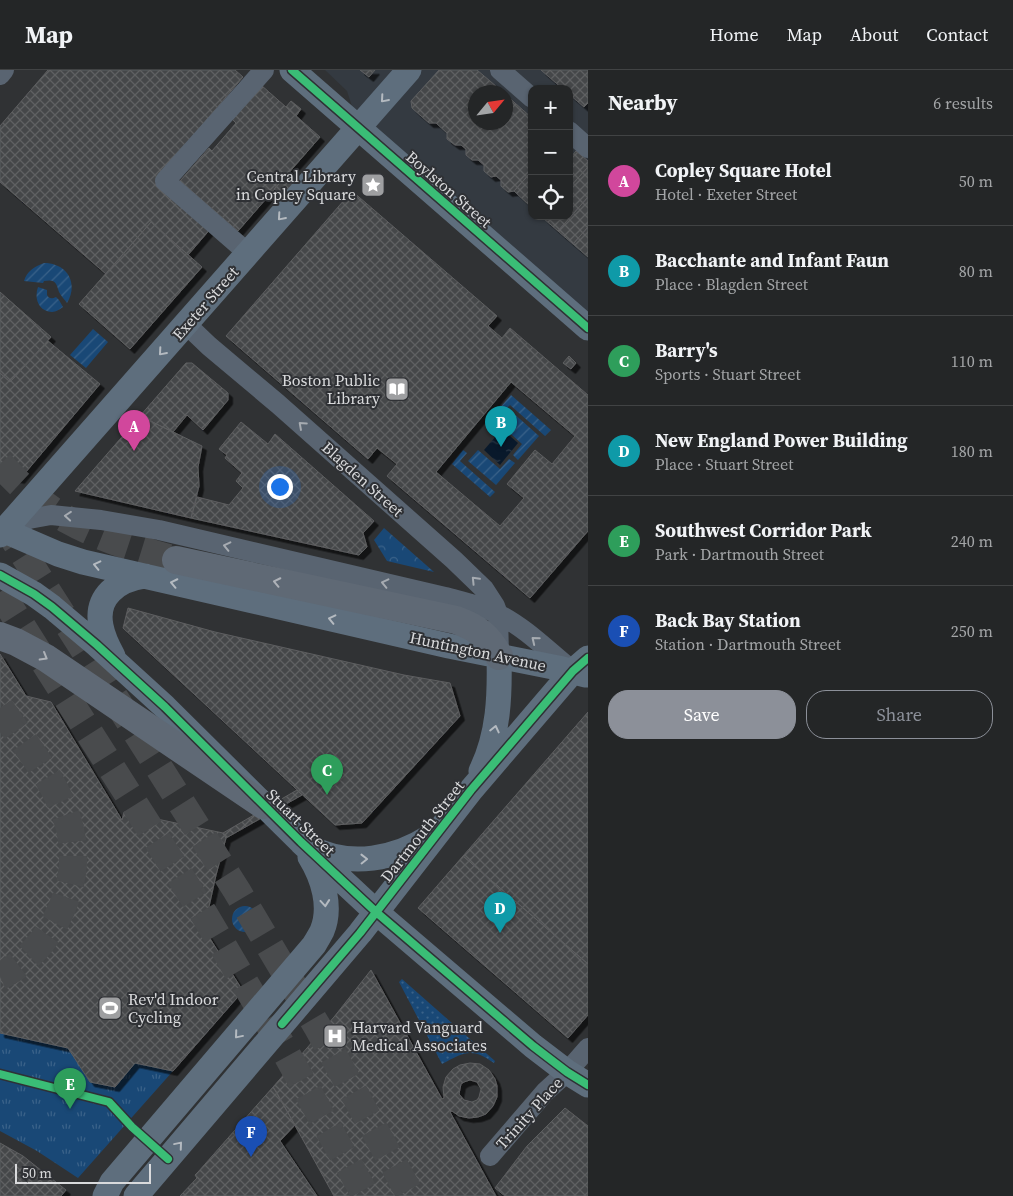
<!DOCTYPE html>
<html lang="en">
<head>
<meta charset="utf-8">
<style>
  :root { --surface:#242627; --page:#2c2e2f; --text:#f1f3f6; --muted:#a3a5a7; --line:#414344; --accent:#8c9099 }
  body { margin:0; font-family:"Source Serif 4",serif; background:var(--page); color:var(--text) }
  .controls { position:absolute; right:15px; top:15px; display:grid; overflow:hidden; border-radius:10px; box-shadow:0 1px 4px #0004 }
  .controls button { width:45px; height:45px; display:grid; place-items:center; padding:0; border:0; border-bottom:1px solid var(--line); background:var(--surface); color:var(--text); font:25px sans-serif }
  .compass { position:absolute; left:468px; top:15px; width:45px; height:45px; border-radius:50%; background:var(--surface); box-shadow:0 1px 4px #0004; rotate:61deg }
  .scale { position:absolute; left:15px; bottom:12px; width:136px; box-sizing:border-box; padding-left:5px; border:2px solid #d9dadc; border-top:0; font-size:14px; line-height:18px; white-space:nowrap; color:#d9dadc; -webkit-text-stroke:4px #2f3135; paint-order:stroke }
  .you { position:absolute; left:279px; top:416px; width:18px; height:18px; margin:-12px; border:4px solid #fff; border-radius:50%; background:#1a73e8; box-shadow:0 0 0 8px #1a73e833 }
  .badge { display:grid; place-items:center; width:32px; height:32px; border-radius:50%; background:var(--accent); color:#fff; font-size:16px; font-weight:700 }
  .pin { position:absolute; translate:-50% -41px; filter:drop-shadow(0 1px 2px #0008) }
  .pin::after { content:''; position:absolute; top:26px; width:18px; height:15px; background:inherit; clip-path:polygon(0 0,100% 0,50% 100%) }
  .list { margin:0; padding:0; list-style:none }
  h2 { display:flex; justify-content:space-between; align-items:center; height:65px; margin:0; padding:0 20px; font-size:21px }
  h2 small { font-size:16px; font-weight:400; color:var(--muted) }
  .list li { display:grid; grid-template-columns:32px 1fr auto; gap:15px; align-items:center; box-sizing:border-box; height:90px; padding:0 20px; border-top:1px solid var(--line) }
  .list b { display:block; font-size:19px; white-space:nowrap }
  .list p { margin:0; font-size:16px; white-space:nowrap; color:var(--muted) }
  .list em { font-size:16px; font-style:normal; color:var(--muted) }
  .actions { display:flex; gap:10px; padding:15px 20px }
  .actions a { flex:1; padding:11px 0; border:1px solid var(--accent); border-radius:20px; text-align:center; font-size:18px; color:var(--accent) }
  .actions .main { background:var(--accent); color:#fff }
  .icon { flex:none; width:28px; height:28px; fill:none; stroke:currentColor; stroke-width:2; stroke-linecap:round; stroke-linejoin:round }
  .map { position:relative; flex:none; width:588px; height:1126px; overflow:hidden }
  header { display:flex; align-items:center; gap:30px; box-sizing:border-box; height:70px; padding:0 25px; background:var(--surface); border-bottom:1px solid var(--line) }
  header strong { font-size:24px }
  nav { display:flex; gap:28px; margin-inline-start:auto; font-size:18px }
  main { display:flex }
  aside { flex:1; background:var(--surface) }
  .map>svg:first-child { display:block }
</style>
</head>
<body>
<header>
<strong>Map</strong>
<nav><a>Home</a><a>Map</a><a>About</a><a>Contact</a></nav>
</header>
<main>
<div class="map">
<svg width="588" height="1126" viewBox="0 0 588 1126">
  <defs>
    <pattern id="grass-dots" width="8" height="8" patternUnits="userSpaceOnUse" patternTransform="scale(1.25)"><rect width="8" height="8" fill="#194876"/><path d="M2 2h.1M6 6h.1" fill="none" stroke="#3a6289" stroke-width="1.8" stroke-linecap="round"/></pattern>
    <pattern id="forest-crowns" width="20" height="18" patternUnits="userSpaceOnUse" patternTransform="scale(1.25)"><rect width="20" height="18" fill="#194876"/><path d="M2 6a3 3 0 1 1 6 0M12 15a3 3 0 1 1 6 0" fill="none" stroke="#3a6289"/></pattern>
    <pattern id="park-tufts" width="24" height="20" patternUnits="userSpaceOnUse" patternTransform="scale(1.25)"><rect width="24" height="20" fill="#194876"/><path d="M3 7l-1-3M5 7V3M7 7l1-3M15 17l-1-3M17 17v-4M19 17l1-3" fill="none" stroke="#3a6289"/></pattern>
    <pattern id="garden-furrows" width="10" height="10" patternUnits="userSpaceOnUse" patternTransform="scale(1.25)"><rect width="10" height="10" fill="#194876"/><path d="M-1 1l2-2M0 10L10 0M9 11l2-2" fill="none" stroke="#3a6289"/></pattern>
    <pattern id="water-ripples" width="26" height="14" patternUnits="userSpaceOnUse" patternTransform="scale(1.25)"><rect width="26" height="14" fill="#09192b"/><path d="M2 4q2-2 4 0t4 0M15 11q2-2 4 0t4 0" fill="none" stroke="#2c3a49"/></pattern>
    <pattern id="building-cross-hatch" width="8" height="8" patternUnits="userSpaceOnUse" patternTransform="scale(1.25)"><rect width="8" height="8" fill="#454748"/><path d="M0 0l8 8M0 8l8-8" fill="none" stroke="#5f6162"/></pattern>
    <filter id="shadow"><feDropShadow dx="4.5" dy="4.5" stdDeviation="0" flood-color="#0009"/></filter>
  </defs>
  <rect width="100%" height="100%" fill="#303234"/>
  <path fill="#343a41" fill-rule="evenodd" d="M325 0H588V255L359 58 347 21ZM532 19H569V146H532ZM476 22H506V52H476Z"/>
  <path fill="url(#grass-dots)" d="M402 909 495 991 494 993C472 977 464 982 442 994L399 912Z"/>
  <path fill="url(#forest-crowns)" d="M384 458 434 502 387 491 374 470Z"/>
  <path fill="url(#park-tufts)" d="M0 963 68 978 90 1012 115 1017 135 993 173 1001 78 1108 37 1081 0 1061Z"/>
  <path fill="url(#garden-furrows)" d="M44 193C67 193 79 213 67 233 65 230 61 226 59 222 56 213 56 209 44 211L43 213 24 211C27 201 34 197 44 193Z
    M38 217 47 220V225C49 229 52 229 56 227L59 230 63 237C60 239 56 242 52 242 38 241 34 228 38 217Z
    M93 259 108 272 86 298 70 285Z
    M511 325 551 360 545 366 510 335 502 343 498 340Z
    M511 341 539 366 518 390 513 385 522 374 502 356 499 359 496 357Z
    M463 380 467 383 460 391 495 422 490 427 452 394Z
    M478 380 500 399 509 389 515 393 496 415 468 391Z
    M232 849a13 13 0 1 1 26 0a13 13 0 1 1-26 0Z"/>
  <path fill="url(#water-ripples)" d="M502 359 518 373 500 395 484 380Z"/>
  <path fill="url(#building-cross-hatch)" stroke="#5d5e60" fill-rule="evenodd" filter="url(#shadow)" d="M48 0H235L243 7 156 109 212 157 188 185 151 152 106 204 0 112V56Z
    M360 0H375L369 7Z
    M439 0H477L503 22H476V52H506V25L532 48V101L514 121 508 122 501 116V110L496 106 491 107 484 101V95L478 90H472L466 85V79L461 75H455L447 69V63L436 53H429L412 38 411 31Z
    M541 0H588V33L584 37 569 24V19H563Z
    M261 15 320 67 238 161 180 111 209 78 212 81 236 53 232 49Z
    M291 31 301 39 296 46 286 37Z
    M576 81 588 91V97L569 118V89Z
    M588 97V127L558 161 543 148 544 146H569V118Z
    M532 101V132L529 135 514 121Z
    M284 108 293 115 283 126 274 119Z
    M352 121 497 246 488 256 502 268 510 258 588 325V461L530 528 387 406 397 394 377 378 368 389 226 266ZM511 312 575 366 552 394 535 380 507 414 524 428 500 456 436 402Z
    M588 127V157L573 174 558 161Z
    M151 152 202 197 130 279 79 234Z
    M588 157V187L573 174Z
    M0 222 51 267 10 312 0 303Z
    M48 271 100 314 20 409 0 404V303L10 312Z
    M569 286 576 293 571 299 563 293Z
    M186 293H192L228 323V330L203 360 187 345 173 362 140 346Z
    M140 346 202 376 198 397 199 416 191 448 75 421Z
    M241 352 268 374 275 364 374 451 363 463 367 477 359 485 191 448 197 427 229 435 243 418 236 411 242 403 225 388 227 385 219 379Z
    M128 538 215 562 404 605 450 613 460 646 362 753 335 755 123 558Z
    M0 584 26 626 51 632 122 750 124 742 223 763 226 768 216 805 204 859 243 921 173 1001 135 993 115 1017 90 1012 68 978 0 963Z
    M588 642V894L463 786Z
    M297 720 302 725 226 768 223 763Z
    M463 786 588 894V945L568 968 418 838Z
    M371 900 442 1029 444 1028 443 1017 446 1007 453 999 460 995 470 993 480 994 489 1000 495 1009 497 1016V1027L493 1036 486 1044 478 1047 469 1048 459 1046 452 1041 450 1042 496 1126H334L276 1021 273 1017 334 947ZM470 1010 477 1012 481 1019 479 1027 477 1030 472 1032 464 1030 459 1024 461 1014 464 1012Z
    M273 1017 295 1055 280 1071 317 1126H180L197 1108 195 1105 198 1102Z
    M565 1038 588 1056V1126H505L495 1118 527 1076Z
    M0 1073 23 1086 66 1120 61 1126H0Z"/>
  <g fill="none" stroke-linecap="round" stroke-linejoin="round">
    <path stroke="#494b4d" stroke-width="28" stroke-dasharray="28 14" stroke-linecap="butt" d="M0 394C19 415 43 436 68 450 102 469 139 480 176 490
      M2 450 237 821 317 956 411 1126
      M0 522 204 844 282 976 366 1126
      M0 638C49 708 103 766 54 854 43 874 21 897 0 906"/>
    <path stroke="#596471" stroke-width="20" d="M500 0 532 28
      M0 5 4 0
      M569 61 588 78
      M249 184 165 111 264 0
      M186 254 209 276 278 334 454 490 484 519 495 536 498 544 499 586
      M6 460 29 449 51 445 101 450 159 460 445 527C463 532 483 536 500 545 527 559 549 582 573 601
      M490 1086 545 1022 567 1002 588 978"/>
    <path stroke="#5e6e7d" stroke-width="25" d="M292 0 588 258
      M0 459 58 484 83 492 449 576 558 598 586 605
      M0 465 409 0
      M0 505 34 524 52 537 97 575 165 637 301 772 376 842 533 976 567 1002 588 1015
      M113 586C108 577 103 567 101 556 95 526 118 510 145 506
      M481 701C499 664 500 625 499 586
      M312 778C350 798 396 789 431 766
      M105 1126 112 1112 314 875C317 870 320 865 322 861 332 837 323 808 310 787
      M136 1126 360 863 471 720 573 601 588 588"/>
    <path stroke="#5f6975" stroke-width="28" d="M176 490 456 550C478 558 488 566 499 586
      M0 566 16 572 46 588 263 735"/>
    <g stroke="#2f3135" stroke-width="11">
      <path id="cycleway" d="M292 0 588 258
        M0 505 34 524 52 537 97 575 165 637 301 772 376 842 533 976 567 1002 588 1015
        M282 954 360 863 471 720 573 601 588 588
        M0 1004 109 1032 132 1057 168 1089"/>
    </g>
    <use href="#cycleway" stroke="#3abd76" stroke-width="8"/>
  </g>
  <defs><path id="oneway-chevron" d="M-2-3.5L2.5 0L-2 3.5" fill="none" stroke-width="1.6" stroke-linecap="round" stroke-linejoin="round" transform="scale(1.25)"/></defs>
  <g stroke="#b4bac0">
    <use href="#oneway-chevron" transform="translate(384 29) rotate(131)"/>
    <use href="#oneway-chevron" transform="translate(281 147) rotate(131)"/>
    <use href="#oneway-chevron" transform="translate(162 282) rotate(131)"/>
    <use href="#oneway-chevron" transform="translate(97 495) rotate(-167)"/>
    <use href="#oneway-chevron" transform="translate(174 513) rotate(-168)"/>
    <use href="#oneway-chevron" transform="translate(332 549) rotate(-167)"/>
    <use href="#oneway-chevron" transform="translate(495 659) rotate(-77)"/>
    <use href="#oneway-chevron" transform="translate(364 789) rotate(-1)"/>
    <use href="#oneway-chevron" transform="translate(325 833) rotate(85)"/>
    <use href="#oneway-chevron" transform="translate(238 965) rotate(130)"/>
    <use href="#oneway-chevron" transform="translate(179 1075) rotate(-50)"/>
  </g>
  <g stroke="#a6abb1">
    <use href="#oneway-chevron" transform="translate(302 355) rotate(-138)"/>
    <use href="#oneway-chevron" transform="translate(68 446) rotate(-175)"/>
    <use href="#oneway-chevron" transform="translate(227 476) rotate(-167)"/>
    <use href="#oneway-chevron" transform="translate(475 510) rotate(-134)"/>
    <use href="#oneway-chevron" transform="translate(385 513) rotate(-167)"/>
    <use href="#oneway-chevron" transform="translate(535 570) rotate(-141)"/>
  </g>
  <g stroke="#aeb2b8">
    <use href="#oneway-chevron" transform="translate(277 512) rotate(-168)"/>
    <use href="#oneway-chevron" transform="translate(44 587) rotate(30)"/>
  </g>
  <defs>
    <g id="sight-square" transform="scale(1.25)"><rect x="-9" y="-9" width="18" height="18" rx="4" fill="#9e9fa1" stroke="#2f3135"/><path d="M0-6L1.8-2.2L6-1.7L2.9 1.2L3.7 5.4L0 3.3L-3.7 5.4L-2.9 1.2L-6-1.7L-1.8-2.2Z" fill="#fff"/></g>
    <g id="library-square" transform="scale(1.25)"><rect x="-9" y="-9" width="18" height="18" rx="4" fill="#9e9fa1" stroke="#2f3135"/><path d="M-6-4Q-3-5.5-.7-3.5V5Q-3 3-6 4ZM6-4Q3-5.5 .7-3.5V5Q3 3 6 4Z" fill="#fff"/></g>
    <g id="stadium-square" transform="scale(1.25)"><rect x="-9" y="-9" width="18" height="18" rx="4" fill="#9e9fa1" stroke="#2f3135"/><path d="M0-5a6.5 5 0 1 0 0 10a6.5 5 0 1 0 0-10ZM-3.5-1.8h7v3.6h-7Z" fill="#fff"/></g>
    <g id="hospital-square" transform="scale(1.25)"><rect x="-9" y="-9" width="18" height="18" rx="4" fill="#9e9fa1" stroke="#2f3135"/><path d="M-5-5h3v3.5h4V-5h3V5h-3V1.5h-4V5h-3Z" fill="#fff"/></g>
  </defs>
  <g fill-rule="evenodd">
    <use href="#sight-square" x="373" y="115"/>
    <use href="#library-square" x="397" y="319"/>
    <use href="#stadium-square" x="110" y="938"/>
    <use href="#hospital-square" x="335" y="966"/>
  </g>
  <g text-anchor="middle" stroke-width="4" stroke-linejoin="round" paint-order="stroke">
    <g font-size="16" fill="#d9dadc" stroke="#2f3135" text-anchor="end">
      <text x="356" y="112">Central Library<tspan x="356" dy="18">in Copley Square</tspan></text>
      <text x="380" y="316">Boston Public<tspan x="380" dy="18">Library</tspan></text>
      <text x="128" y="935" text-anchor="start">Rev'd Indoor<tspan x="128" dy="18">Cycling</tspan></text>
      <text x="352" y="963" text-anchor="start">Harvard Vanguard<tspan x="352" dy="18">Medical Associates</tspan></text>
    </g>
    <g font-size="16" fill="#d9dadc" stroke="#2f3135">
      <text transform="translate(449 119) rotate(41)" y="6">Boylston Street</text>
      <text transform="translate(205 233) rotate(-49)" y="6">Exeter Street</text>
      <text transform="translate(363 409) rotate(42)" y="6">Blagden Street</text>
      <text transform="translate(478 581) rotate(12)" y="6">Huntington Avenue</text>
      <text transform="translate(301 752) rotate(44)" y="6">Stuart Street</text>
      <text transform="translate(422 761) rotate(-52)" y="6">Dartmouth Street</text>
      <text transform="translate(529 1043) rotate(-48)" y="6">Trinity Place</text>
    </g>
  </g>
</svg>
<div class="controls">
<button>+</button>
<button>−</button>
<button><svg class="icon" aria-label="locate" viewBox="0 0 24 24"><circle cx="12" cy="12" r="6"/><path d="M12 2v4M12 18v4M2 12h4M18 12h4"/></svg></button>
</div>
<svg class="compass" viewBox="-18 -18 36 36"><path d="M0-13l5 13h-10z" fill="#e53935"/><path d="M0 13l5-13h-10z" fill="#a3a5a7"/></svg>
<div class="scale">50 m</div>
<div class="you"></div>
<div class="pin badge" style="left:134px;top:381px;background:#d1479c">A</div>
<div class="pin badge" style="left:501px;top:377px;background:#0f9aa8">B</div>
<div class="pin badge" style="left:327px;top:725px;background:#2e9e5b">C</div>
<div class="pin badge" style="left:500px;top:863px;background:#0f9aa8">D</div>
<div class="pin badge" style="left:70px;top:1039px;background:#2e9e5b">E</div>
<div class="pin badge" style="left:251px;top:1087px;background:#1a4fb4">F</div>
</div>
<aside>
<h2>Nearby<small>6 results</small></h2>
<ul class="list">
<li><span class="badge" style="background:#d1479c">A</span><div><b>Copley Square Hotel</b><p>Hotel · Exeter Street</p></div><em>50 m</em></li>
<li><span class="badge" style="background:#0f9aa8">B</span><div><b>Bacchante and Infant Faun</b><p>Place · Blagden Street</p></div><em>80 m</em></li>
<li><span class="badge" style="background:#2e9e5b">C</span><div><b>Barry's</b><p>Sports · Stuart Street</p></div><em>110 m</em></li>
<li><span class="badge" style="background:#0f9aa8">D</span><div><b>New England Power Building</b><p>Place · Stuart Street</p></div><em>180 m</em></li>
<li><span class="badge" style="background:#2e9e5b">E</span><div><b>Southwest Corridor Park</b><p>Park · Dartmouth Street</p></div><em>240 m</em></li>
<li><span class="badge" style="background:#1a4fb4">F</span><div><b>Back Bay Station</b><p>Station · Dartmouth Street</p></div><em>250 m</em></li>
</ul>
<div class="actions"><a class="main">Save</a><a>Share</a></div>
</aside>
</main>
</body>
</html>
